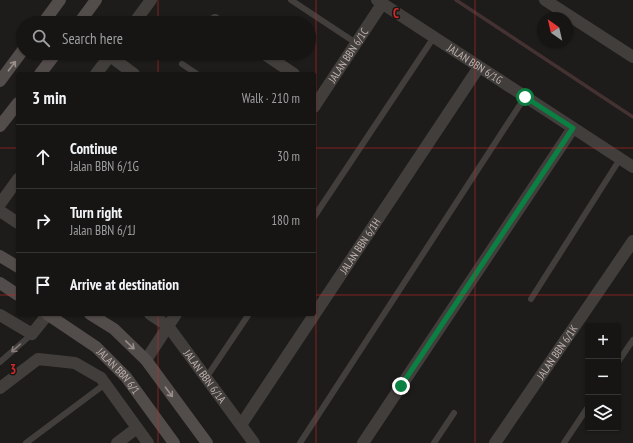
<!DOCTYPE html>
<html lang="en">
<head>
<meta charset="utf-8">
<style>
  :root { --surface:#161514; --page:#1f1e1d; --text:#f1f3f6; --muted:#9e9fa0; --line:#353434 }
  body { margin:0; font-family:"PT Sans Narrow",sans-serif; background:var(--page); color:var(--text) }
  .controls { position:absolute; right:12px; bottom:12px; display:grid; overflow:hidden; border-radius:4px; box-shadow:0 1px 3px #0004 }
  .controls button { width:36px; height:36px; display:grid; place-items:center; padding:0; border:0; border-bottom:1px solid var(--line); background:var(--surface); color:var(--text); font:20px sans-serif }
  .compass { position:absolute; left:537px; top:12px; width:36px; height:36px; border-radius:50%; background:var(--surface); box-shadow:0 1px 3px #0004; rotate:326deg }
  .stop { position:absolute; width:12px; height:12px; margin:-9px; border:3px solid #0b8043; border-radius:50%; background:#fff }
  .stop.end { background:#0b8043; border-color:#fff; box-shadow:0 1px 4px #0008 }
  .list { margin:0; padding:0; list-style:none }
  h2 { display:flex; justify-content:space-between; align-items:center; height:52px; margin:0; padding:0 16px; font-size:17px }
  h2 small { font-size:13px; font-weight:400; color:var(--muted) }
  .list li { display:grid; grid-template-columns:26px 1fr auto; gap:12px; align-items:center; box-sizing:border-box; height:64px; padding:0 16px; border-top:1px solid var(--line) }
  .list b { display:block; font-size:15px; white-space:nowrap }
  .list p { margin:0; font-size:13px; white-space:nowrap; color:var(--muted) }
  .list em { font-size:13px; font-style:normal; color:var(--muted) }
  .icon { flex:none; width:22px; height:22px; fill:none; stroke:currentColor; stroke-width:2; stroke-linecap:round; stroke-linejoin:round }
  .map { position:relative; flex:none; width:633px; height:443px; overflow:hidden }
  .search { position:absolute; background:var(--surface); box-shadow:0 1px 3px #0004; left:16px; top:16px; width:300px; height:44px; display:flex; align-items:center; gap:10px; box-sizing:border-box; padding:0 14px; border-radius:22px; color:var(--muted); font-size:15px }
  .panel { position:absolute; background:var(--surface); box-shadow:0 1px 3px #0004; left:16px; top:72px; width:300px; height:244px; border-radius:4px }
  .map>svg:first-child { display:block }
</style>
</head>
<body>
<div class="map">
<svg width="633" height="443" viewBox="0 0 633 443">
  <rect width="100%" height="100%" fill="#1d1c1b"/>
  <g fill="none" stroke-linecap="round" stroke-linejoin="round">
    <path stroke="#443232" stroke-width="3.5" d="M456 0 633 117"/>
    <path stroke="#423e3c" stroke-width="6" d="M291 0 356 43
      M182 64 197 74
      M314 217 434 37
      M531 299 620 159
      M0 362 32 334
      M618 362 633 340
      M206 378 249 314
      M26 443 105 384
      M300 443 525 97
      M434 443 454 413
      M564 443 588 407"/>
    <g stroke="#423e3c" stroke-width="12">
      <path id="s1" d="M377 0 633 167"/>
      <path d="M545 0 633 57"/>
      <path d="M215 20 219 23"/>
      <path d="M134 23 151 0"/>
      <path d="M263 53 294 74"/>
      <path d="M110 56 134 74"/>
      <path d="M96 74 112 53"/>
      <path id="s2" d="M314 107 382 4"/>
      <path d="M0 204 18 179"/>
      <path d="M0 211 18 223"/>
      <path id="s3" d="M150 314 168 326 254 443"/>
      <path d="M0 315 32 334 48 314"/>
      <path d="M146 360 176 314"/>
      <path d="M0 388 38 359 75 363 101 378 148 443"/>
      <path id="s4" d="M241 425 479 67"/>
      <path d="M117 443 137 428"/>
      <path d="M363 443 573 128"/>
      <path id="s5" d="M495 443 633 241"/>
    </g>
    <g stroke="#524c4a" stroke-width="12">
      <path d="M43 23 60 0"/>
      <path d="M79 23 96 0"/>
      <path d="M40 74 56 53"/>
      <path d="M0 81 23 50"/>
      <path d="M0 126 18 103"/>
      <path d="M0 256 18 267"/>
      <path d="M0 283 18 295"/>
      <path id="s6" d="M47 314 96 347 126 377 174 443"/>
      <path d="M90 314 114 329 146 360 207 443"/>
    </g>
  </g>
  <defs><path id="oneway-shaft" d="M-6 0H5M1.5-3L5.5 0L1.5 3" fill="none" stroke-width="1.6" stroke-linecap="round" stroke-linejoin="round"/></defs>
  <g stroke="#988e8a">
    <use href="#oneway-shaft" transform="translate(12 66) rotate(-53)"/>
    <use href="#oneway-shaft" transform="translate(130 345) rotate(44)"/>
    <use href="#oneway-shaft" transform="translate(169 392) rotate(53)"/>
  </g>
  <use stroke="#867d7a" href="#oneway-shaft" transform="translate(16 348) rotate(138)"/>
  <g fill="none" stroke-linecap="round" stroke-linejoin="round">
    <path stroke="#0b8043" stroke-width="5" d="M401 386 573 128 525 97"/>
  </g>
  <path fill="none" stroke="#d62828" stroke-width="1" stroke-opacity="0.55" d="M158 0V23M316 0V443M475 0V443M158 53V74M0 148H18M314 148H633M0 295H18M314 295H633M158 314V443"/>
  <g text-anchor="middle" stroke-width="3" stroke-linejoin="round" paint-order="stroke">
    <g font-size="11" fill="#bdb1ad" stroke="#181716">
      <text dy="4" stroke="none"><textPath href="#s2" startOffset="62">JALAN BBN 6/1C</textPath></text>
      <text dy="4" stroke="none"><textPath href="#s1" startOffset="117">JALAN BBN 6/1G</textPath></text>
      <text dy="4" stroke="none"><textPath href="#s4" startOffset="215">JALAN BBN 6/1H</textPath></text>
      <text dy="4" stroke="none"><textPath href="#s5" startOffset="110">JALAN BBN 6/1K</textPath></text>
      <text dy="4" stroke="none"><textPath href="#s6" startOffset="92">JALAN BBN 6/1</textPath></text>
      <text dy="4" stroke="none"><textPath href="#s3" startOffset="84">JALAN BBN 6/1A</textPath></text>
    </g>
  </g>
  <g font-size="13" text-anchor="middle" font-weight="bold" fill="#d62828" stroke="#181716" stroke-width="3" stroke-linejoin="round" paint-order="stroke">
    <text x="396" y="18">C</text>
    <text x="13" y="374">3</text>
  </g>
</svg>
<div class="controls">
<button>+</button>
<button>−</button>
<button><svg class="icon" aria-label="layers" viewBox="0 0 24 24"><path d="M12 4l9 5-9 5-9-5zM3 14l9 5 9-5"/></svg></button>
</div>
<svg class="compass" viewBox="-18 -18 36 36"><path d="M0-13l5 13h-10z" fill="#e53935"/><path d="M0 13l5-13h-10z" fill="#9e9fa0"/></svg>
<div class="stop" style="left:525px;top:97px"></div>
<div class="stop end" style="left:401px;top:386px"></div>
<div class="search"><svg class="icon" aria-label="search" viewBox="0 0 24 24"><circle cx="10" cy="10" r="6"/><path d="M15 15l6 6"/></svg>Search here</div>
<section class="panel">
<h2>3 min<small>Walk · 210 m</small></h2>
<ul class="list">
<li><svg class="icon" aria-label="ahead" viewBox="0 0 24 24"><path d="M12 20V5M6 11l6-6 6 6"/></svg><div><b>Continue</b><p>Jalan BBN 6/1G</p></div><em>30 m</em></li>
<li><svg class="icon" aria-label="right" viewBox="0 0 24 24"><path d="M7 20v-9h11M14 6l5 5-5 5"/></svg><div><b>Turn right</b><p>Jalan BBN 6/1J</p></div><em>180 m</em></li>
<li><svg class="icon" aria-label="arrive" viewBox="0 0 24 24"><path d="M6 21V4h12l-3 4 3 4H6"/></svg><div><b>Arrive at destination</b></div></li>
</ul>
</section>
</div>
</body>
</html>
